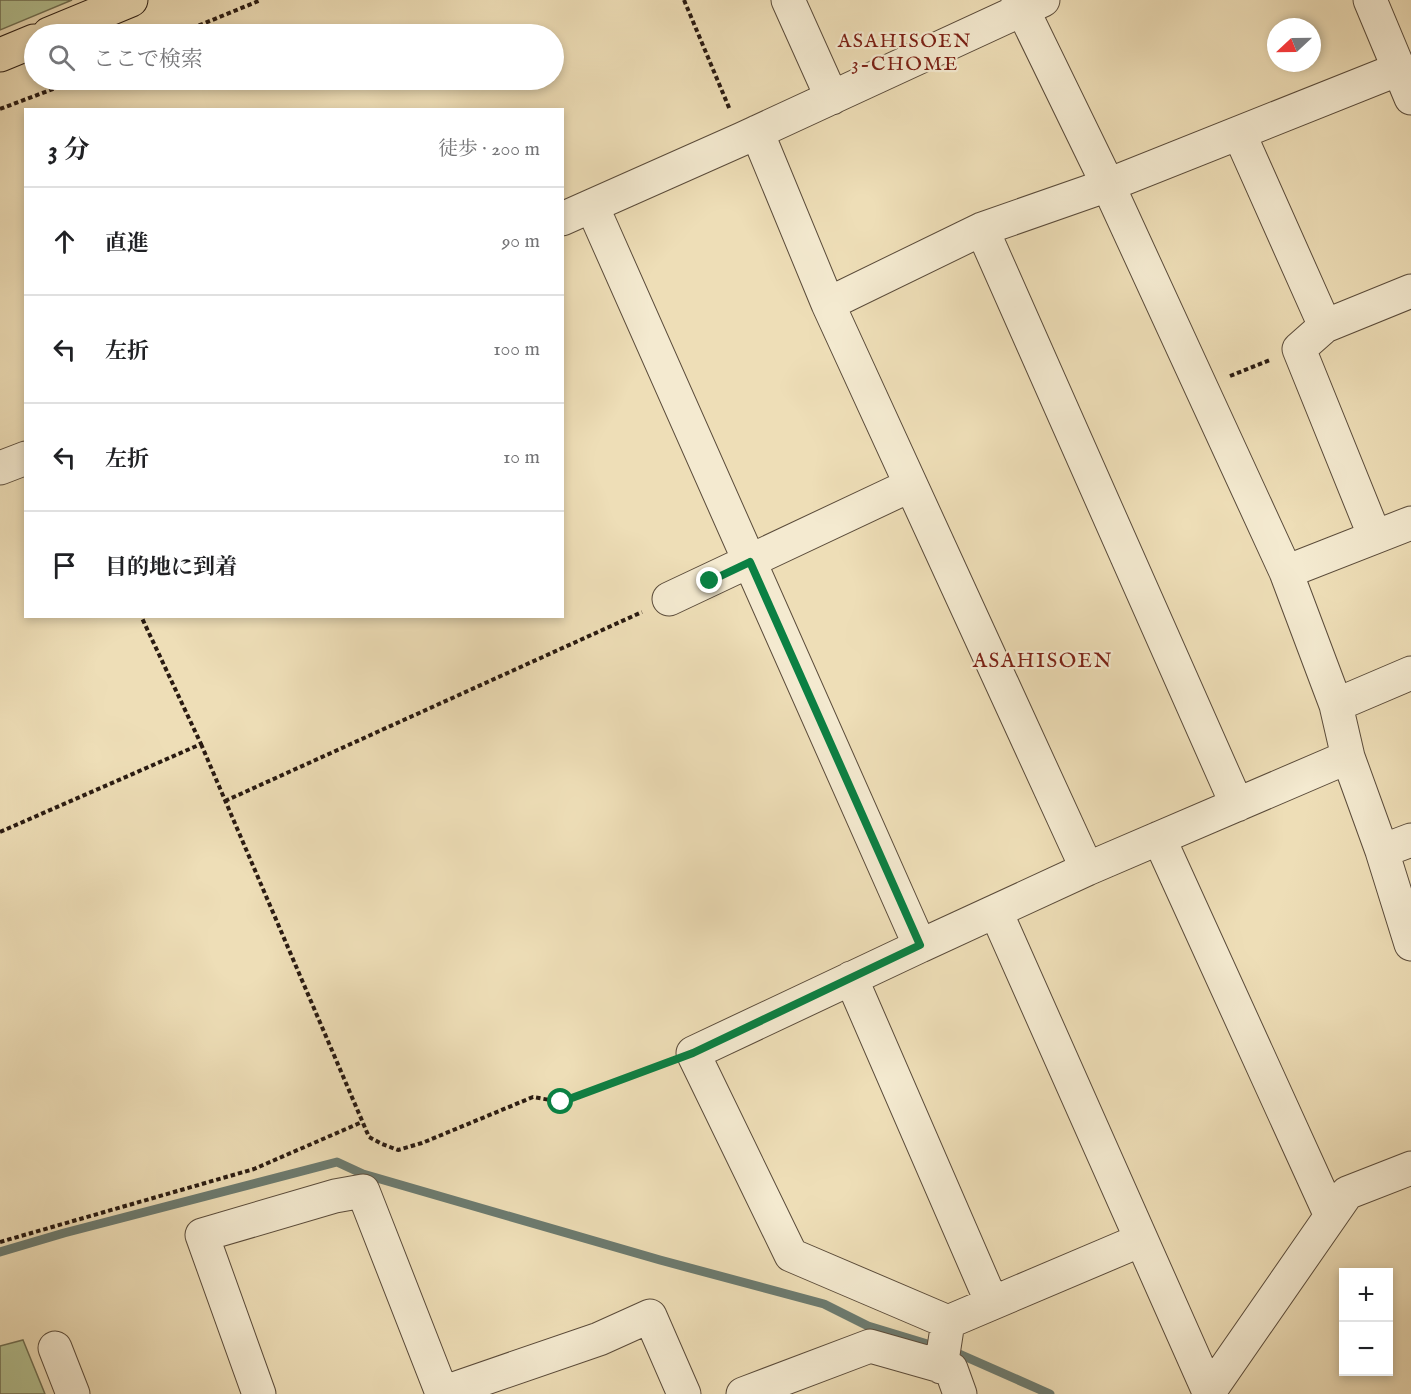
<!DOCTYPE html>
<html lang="ja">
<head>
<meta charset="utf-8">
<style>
  :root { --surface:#fff; --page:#f6f6f6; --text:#202124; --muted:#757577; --line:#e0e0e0 }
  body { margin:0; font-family:"IM FELL English","Noto Serif JP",serif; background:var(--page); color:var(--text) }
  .controls { position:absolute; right:18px; bottom:18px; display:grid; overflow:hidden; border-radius:0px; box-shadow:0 3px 9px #0003 }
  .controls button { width:54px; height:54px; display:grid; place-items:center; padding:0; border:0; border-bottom:2px solid var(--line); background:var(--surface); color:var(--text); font:30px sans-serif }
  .compass { position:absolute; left:1267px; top:18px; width:54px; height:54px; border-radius:50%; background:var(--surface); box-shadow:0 3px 9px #0003; rotate:248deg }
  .stop { position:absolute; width:18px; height:18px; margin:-14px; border:4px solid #0b8043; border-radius:50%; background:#fff }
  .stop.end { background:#0b8043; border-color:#fff; box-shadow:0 2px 6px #0008 }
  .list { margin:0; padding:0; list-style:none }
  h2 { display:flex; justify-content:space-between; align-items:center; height:78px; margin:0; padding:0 24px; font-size:26px }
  h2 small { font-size:20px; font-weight:400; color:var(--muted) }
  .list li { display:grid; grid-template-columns:39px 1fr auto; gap:18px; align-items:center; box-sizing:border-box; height:108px; padding:0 24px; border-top:2px solid var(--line) }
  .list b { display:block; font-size:22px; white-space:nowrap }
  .list em { font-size:20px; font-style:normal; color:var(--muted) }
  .icon { flex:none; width:33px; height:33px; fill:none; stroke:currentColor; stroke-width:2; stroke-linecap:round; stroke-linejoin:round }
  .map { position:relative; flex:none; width:1411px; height:1394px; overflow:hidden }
  .search { position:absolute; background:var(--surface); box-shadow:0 3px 9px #0003; left:24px; top:24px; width:540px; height:66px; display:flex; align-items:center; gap:15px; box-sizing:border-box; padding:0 21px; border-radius:33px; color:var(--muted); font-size:22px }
  .panel { position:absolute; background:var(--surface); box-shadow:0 3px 9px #0003; left:24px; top:108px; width:540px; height:510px; border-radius:0px }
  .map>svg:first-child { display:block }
</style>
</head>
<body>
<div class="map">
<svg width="1411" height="1394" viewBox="0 0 1411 1394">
  <rect width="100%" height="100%" fill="#eedeb7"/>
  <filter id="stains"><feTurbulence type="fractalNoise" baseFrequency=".00333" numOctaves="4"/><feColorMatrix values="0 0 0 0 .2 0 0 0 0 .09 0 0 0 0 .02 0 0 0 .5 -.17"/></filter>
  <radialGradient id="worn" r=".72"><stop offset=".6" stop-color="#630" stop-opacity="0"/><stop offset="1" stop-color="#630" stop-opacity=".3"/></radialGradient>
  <path fill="#b4c292" stroke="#6e6e52" stroke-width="1.5" d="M0 0H72L0 30Z
    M23 1340 45 1394H0V1346Z"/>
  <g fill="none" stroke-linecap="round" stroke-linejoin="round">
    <path stroke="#6c7b70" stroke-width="9" d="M0 1252 64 1233 337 1162 363 1174 660 1260 824 1304 868 1326 957 1353 1050 1394"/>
    <g stroke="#5a4b3a" stroke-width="35">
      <path id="minor" d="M788 0 832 98
        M1018 0 1108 185 1286 572 1336 705 1348 757 1382 851 1411 944
        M1370 0 1411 98
        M757 132 828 304
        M1239 133 1325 326
        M592 206 920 946 1087 869 1348 757
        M562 219 742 139 1043 0
        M982 229 1237 805
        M0 468 26 458
        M1375 537 1299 349 1325 326 1411 291
        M1286 572 1411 523
        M669 599 911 485
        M1336 705 1411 673
        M1159 838 1331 1216
        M1382 851 1411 840
        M1087 869 828 304 982 229 1108 185 1399 69
        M996 912 1209 1392 1347 1193 1411 1168
        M920 946 693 1053 791 1255 948 1322 941 1367
        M851 978 992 1303
        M948 1322 1141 1240
        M55 1348 73 1394
        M259 1394 202 1235 335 1196 363 1191 442 1393 599 1339 650 1316 684 1394
        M743 1394 870 1346 951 1369 960 1394"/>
    </g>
    <g stroke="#291a11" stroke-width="35">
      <path id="major" d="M49 34 131 0
        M0 55 34 41"/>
    </g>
    <path stroke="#291a11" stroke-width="4" stroke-dasharray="4.5 3" stroke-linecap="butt" d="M684 0 730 110
      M178 34 261 0
      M0 109 77 80
      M1230 376 1270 360
      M201 744 369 1137 382 1144 398 1150 422 1143 533 1097 561 1102 664 1064
      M225 801 642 612
      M0 832 201 744 141 616
      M0 1242 254 1169 362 1122"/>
    <use href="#minor" stroke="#f4ead0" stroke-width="33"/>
    <use href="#major" stroke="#eedeb7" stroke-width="33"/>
  </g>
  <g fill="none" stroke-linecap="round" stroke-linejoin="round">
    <path stroke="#0b8043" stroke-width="8" d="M561 1102 693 1053 920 945 750 562 710 581"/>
  </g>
  <g text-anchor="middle" stroke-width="4.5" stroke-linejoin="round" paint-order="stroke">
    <g font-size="20" letter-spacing="1.5" fill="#7a1f14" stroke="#f4ead0">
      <text x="905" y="47">ASAHISOEN<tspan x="905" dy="23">3-CHOME</tspan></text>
    </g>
    <g font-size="21" letter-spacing="1.5" fill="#7a1f14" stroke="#f4ead0">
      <text x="1043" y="667">ASAHISOEN</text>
    </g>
  </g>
  <rect width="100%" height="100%" filter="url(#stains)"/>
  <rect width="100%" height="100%" fill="url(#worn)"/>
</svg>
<div class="controls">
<button>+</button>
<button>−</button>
</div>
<svg class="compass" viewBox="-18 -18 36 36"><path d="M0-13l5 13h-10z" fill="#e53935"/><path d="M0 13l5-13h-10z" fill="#757577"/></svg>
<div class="stop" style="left:561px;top:1102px"></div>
<div class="stop end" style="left:710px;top:581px"></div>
<div class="search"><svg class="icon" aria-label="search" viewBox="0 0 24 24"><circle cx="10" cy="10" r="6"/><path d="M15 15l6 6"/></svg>ここで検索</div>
<section class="panel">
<h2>3 分<small>徒歩 · 200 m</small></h2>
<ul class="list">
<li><svg class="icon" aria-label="ahead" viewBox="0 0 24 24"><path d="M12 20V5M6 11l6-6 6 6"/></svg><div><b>直進</b></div><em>90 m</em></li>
<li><svg class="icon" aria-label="left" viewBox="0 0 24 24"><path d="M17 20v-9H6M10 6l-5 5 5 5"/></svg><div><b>左折</b></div><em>100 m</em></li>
<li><svg class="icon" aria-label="left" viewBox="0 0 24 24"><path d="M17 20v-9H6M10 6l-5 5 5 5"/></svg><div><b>左折</b></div><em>10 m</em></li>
<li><svg class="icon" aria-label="arrive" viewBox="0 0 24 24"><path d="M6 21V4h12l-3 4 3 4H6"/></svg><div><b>目的地に到着</b></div></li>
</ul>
</section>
</div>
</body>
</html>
